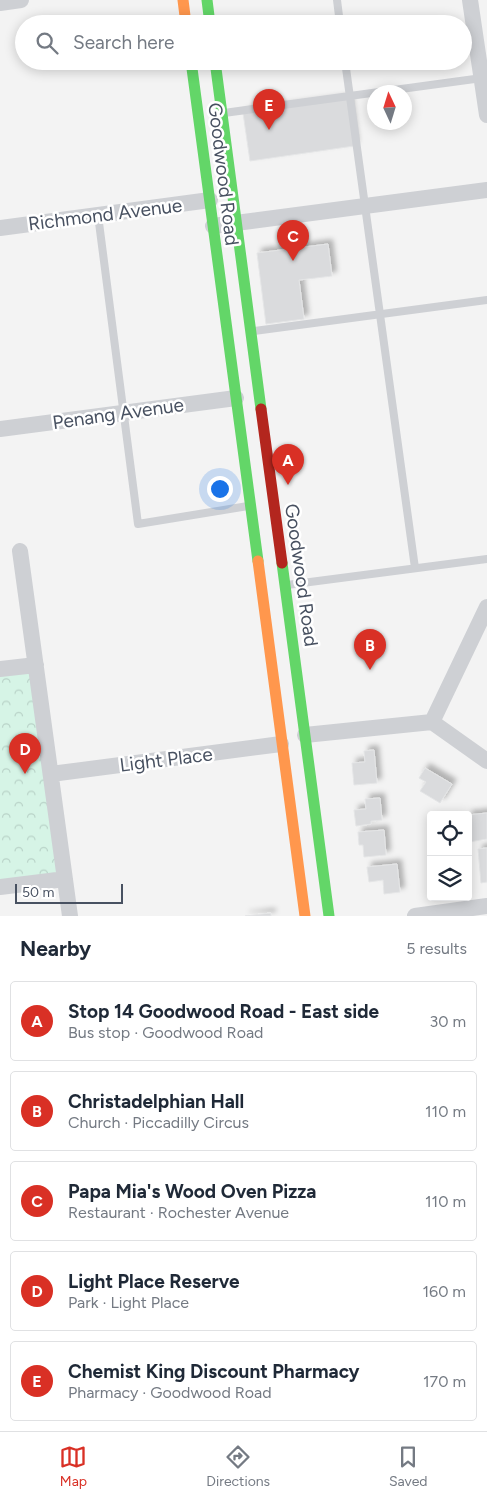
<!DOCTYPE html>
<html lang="en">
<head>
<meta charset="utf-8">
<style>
  :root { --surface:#fff; --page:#f2f2f3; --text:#1f2937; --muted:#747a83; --line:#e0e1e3; --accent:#d93025 }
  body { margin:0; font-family:Figtree,sans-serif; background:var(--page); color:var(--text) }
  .controls { position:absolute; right:15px; bottom:15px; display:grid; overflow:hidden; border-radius:5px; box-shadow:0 2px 12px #0003 }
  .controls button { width:45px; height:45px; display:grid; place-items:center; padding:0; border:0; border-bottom:1px solid var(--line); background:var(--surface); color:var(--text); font:25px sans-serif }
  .compass { position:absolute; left:367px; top:85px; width:45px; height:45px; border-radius:50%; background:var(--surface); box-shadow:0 2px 12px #0003; rotate:356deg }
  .scale { position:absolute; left:15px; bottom:12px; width:108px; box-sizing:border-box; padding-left:5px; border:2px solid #485161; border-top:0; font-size:14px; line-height:18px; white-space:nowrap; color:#485161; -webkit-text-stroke:4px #fff; paint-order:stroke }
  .you { position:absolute; left:219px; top:488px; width:18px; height:18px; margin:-12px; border:4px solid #fff; border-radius:50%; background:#1a73e8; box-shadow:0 0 0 8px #1a73e833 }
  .badge { display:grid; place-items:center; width:32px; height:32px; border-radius:50%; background:var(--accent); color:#fff; font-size:16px; font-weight:700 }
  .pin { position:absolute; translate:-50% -41px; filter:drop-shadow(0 1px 2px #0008) }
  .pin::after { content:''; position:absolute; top:26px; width:18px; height:15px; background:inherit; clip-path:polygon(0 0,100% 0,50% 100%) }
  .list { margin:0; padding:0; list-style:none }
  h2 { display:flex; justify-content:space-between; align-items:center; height:65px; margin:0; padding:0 20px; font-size:21px }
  h2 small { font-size:16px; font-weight:400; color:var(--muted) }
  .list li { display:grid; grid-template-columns:32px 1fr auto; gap:15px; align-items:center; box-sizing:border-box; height:80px; margin:0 10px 10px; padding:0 10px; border:1px solid var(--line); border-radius:5px }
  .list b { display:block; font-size:19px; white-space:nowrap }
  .list p { margin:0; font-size:16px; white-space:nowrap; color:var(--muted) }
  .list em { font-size:16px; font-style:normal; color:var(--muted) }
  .icon { flex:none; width:28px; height:28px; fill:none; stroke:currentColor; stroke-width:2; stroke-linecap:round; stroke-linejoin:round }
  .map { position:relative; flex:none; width:487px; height:916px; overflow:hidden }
  .search { position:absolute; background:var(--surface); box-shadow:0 2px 12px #0003; left:15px; right:15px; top:15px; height:55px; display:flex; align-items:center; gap:12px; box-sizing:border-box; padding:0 18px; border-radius:28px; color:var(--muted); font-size:19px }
  .sheet { height:515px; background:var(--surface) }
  nav { display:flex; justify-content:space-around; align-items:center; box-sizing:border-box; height:70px; border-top:1px solid var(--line); background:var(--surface); font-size:14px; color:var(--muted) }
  nav a { display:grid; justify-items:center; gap:2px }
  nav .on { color:var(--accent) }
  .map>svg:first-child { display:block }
</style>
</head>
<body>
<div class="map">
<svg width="487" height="916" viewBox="0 0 487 916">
  <defs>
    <pattern id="forest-crowns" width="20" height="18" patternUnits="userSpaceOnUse" patternTransform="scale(1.25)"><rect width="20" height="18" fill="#d6f4e6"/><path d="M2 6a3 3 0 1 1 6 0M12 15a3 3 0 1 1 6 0" fill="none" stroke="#b9d3c8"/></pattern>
    <filter id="shadow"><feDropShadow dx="4.5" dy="-4.5" stdDeviation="2.5" flood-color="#0004"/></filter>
  </defs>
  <rect width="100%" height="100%" fill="#f3f3f3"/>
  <path fill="url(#forest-crowns)" d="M36 665 65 879 0 887V669Z"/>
  <path fill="#dadbdd" stroke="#e4e5e6" filter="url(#shadow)" d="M348 99 354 146 250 161 243 113Z
    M328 244 332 276 299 280 304 319 266 324 257 253Z
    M374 750 377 783 354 785 352 763 365 762 364 751Z
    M425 768 452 784 440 803 420 791 426 782 419 778Z
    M380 798 382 820 371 821V824L356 826 354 810 366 809 365 799Z
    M487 813V839L469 842 468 815Z
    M384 830 386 855 364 857 363 845H359L358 832Z
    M487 848V882L481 883 478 849Z
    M397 864 400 892 384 894 383 880 369 882 367 867Z
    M271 913V916H245Z"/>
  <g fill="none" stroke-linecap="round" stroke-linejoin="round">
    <path stroke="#ced0d4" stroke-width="8" d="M337 0 340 24
      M345 61 415 568
      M224 113 482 78
      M98 215 138 524 248 506
      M254 331 487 300
      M287 585 487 559"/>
    <path stroke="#ced0d4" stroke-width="16" d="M470 0 487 115
      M0 3 21 0
      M213 226 487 190
      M0 228 210 200
      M0 429 236 398
      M20 551 70 916
      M0 669 36 665
      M432 722 487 607
      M305 735 432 722 487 761
      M51 774 281 744
      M0 887 65 879
      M415 916 487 906"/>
    <path stroke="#63d668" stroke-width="11" d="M207 0 210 24
      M191 61 258 561
      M215 61 261 409
      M282 563 329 916"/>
    <path stroke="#ff974d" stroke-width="11" d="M183 0 186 24
      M258 561 305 916"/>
    <path stroke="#b3261e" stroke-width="11" d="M261 409 282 563"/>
  </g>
  <g text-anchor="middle" stroke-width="5" stroke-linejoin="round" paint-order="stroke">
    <g font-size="19" fill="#485161" stroke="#fff">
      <text transform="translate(224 174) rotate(83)" y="7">Goodwood Road</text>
      <text transform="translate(105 214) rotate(-7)" y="7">Richmond Avenue</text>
      <text transform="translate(118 413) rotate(-8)" y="7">Penang Avenue</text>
      <text transform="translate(302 575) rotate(82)" y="7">Goodwood Road</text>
      <text transform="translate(166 759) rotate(-7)" y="7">Light Place</text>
    </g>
  </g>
</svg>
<div class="controls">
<button><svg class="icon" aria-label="locate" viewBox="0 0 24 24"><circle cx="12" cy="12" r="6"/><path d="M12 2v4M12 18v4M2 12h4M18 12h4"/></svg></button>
<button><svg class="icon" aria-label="layers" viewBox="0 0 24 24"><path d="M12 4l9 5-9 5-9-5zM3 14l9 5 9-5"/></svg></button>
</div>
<svg class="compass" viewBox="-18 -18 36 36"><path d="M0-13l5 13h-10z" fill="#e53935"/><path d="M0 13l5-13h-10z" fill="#747a83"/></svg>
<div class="scale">50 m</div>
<div class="you"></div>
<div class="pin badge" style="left:288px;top:485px">A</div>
<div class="pin badge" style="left:370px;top:670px">B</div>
<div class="pin badge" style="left:293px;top:261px">C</div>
<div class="pin badge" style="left:25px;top:774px">D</div>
<div class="pin badge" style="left:269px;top:130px">E</div>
<div class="search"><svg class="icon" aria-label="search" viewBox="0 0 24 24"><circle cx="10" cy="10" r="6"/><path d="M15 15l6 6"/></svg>Search here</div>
</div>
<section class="sheet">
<h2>Nearby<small>5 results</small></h2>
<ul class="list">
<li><span class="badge">A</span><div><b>Stop 14 Goodwood Road - East side</b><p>Bus stop · Goodwood Road</p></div><em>30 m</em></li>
<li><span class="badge">B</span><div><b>Christadelphian Hall</b><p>Church · Piccadilly Circus</p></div><em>110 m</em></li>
<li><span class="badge">C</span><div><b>Papa Mia's Wood Oven Pizza</b><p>Restaurant · Rochester Avenue</p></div><em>110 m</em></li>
<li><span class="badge">D</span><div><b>Light Place Reserve</b><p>Park · Light Place</p></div><em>160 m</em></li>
<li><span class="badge">E</span><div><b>Chemist King Discount Pharmacy</b><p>Pharmacy · Goodwood Road</p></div><em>170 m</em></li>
</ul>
</section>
<nav>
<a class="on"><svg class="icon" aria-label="map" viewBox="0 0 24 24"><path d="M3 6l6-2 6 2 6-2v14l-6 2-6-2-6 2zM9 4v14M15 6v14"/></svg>Map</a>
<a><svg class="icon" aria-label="directions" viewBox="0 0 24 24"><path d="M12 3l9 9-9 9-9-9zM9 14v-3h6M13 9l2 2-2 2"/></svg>Directions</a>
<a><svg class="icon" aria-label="saved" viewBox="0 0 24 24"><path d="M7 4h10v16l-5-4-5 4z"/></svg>Saved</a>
</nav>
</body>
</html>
